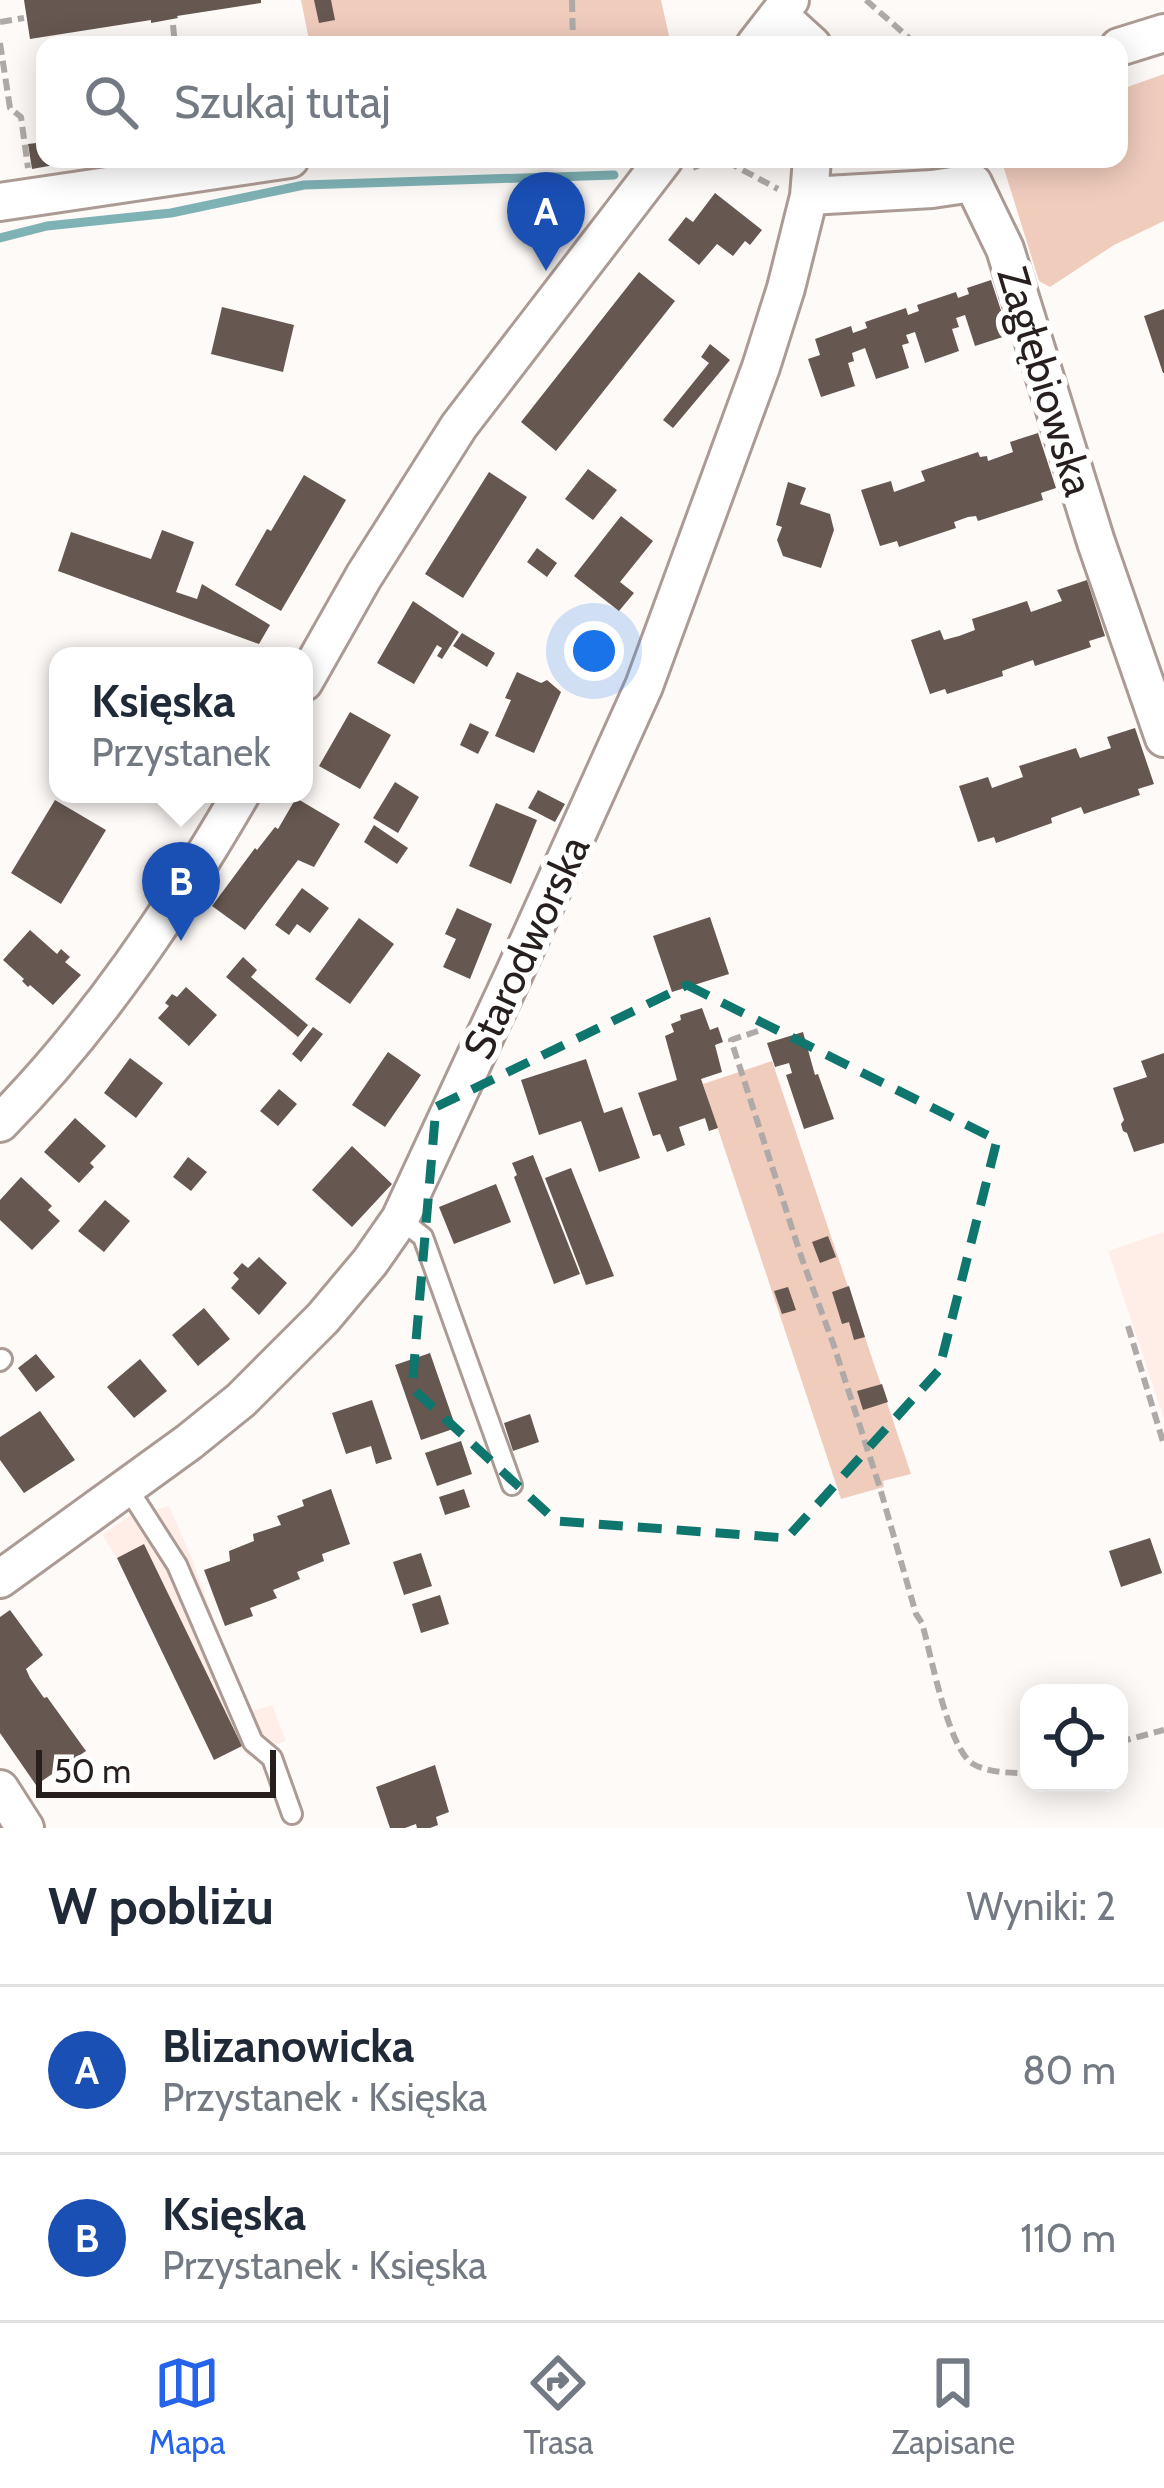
<!DOCTYPE html>
<html lang="pl">
<head>
<meta charset="utf-8">
<style>
  :root { --surface:#fff; --page:#f2f2f3; --text:#1f2937; --muted:#747a83; --line:#e0e1e3; --accent:#2563eb }
  body { margin:0; font-family:Cabin,sans-serif; background:var(--page); color:var(--text) }
  .controls { position:absolute; right:36px; bottom:36px; display:grid; overflow:hidden; border-radius:24px; box-shadow:0 6px 30px #0003 }
  .controls button { width:108px; height:108px; display:grid; place-items:center; padding:0; border:0; border-bottom:3px solid var(--line); background:var(--surface); color:var(--text); font:60px sans-serif }
  .scale { position:absolute; left:36px; bottom:30px; width:240px; box-sizing:border-box; padding-left:12px; border:6px solid #261f1d; border-top:0; font-size:33px; line-height:42px; white-space:nowrap; color:#261f1d; -webkit-text-stroke:9px #fff; paint-order:stroke }
  .you { position:absolute; left:594px; top:651px; width:42px; height:42px; margin:-30px; border:9px solid #fff; border-radius:50%; background:#1a73e8; box-shadow:0 0 0 18px #1a73e833 }
  .badge { display:grid; place-items:center; width:78px; height:78px; border-radius:50%; background:var(--accent); color:#fff; font-size:39px; font-weight:700 }
  .pin { position:absolute; translate:-50% -99px; filter:drop-shadow(0 3px 6px #0008) }
  .pin::after { content:''; position:absolute; top:63px; width:42px; height:36px; background:inherit; clip-path:polygon(0 0,100% 0,50% 100%) }
  .popup { position:absolute; left:49px; top:647px; width:264px; height:156px; box-sizing:border-box; display:grid; place-content:center; border-radius:24px; background:var(--surface); filter:drop-shadow(0 3px 9px #0005); font-size:39px; white-space:nowrap; color:var(--muted) }
  .popup b { font-size:45px; color:var(--text) }
  .popup::after { content:''; position:absolute; left:50%; top:100%; margin-left:-24px; border:24px solid transparent; border-top-color:var(--surface) }
  .list { margin:0; padding:0; list-style:none }
  h2 { display:flex; justify-content:space-between; align-items:center; height:156px; margin:0; padding:0 48px; font-size:51px }
  h2 small { font-size:39px; font-weight:400; color:var(--muted) }
  .list li { display:grid; grid-template-columns:78px 1fr auto; gap:36px; align-items:center; box-sizing:border-box; height:168px; padding:0 48px; border-top:3px solid var(--line) }
  .list b { display:block; font-size:45px; white-space:nowrap }
  .list p { margin:0; font-size:39px; white-space:nowrap; color:var(--muted) }
  .list em { font-size:39px; font-style:normal; color:var(--muted) }
  .icon { flex:none; width:66px; height:66px; fill:none; stroke:currentColor; stroke-width:2; stroke-linecap:round; stroke-linejoin:round }
  .map { position:relative; flex:none; width:1164px; height:1828px; overflow:hidden }
  .search { position:absolute; background:var(--surface); box-shadow:0 6px 30px #0003; left:36px; right:36px; top:36px; height:132px; display:flex; align-items:center; gap:30px; box-sizing:border-box; padding:0 42px; border-radius:24px; color:var(--muted); font-size:45px }
  .sheet { height:492px; background:var(--surface) }
  nav { display:flex; justify-content:space-around; align-items:center; box-sizing:border-box; height:168px; border-top:3px solid var(--line); background:var(--surface); font-size:33px; color:var(--muted) }
  nav a { display:grid; justify-items:center; gap:6px }
  nav .on { color:var(--accent) }
  .map>svg:first-child { display:block }
</style>
</head>
<body>
<div class="map">
<svg width="1164" height="1828" viewBox="0 0 1164 1828">
  <rect width="100%" height="100%" fill="#fefaf8"/>
  <path fill="#ffeee8" d="M1164 1232V1419L1108 1251Z
    M169 1506 191 1556 247 1713 272 1705 286 1741 247 1756 242 1747 214 1760 117 1558 102 1535 128 1517Z"/>
  <path fill="#f0ccbd" d="M301 0H661L671 45H310Z
    M1164 74V221L1114 245 1050 287 1039 281 1001 159H1119V90Z
    M772 1061 911 1474 883 1481 884 1487 880 1488 841 1499 703 1084Z"/>
  <g fill="none" stroke-linecap="round" stroke-linejoin="round">
    <path stroke="#7fb2b5" stroke-width="9" d="M0 238 47 226 171 213 304 185 614 175"/>
  </g>
  <path fill="#665750" d="M24 0H261V3L177 16 178 18 151 23V20L30 39Z
    M314 0H331L335 20 319 23Z
    M45 142V159H59L60 164 32 169 28 144Z
    M715 193 762 230 750 245 745 241 733 256 717 244 699 265 668 240 686 217 693 222Z
    M639 272 675 301 556 451 521 422Z
    M991 280 1009 335 975 346 965 315 956 318 959 327 952 329 959 351 925 363 915 332 906 335 909 343 902 345 909 368 876 379 865 348 852 353 854 361 848 363 855 386 821 397 808 359 820 355 815 339 851 326 853 333 867 328 865 322 906 308 908 315 919 311 917 305 956 292 958 298 969 294 967 288Z
    M222 307 294 325 283 372 211 354Z
    M1164 309V373H1163L1144 316Z
    M710 344 730 360 673 428 663 420 709 363 701 357Z
    M1038 433 1056 488 1041 493 1043 500 978 521 976 516 968 517 954 522 956 528 899 547 897 541 880 546 861 490 891 481 894 492 925 481 921 471 978 452 980 457 987 456 988 461 1013 452 1010 442Z
    M588 469 617 490 593 520 565 499Z
    M489 472 527 497 463 598 425 574Z
    M304 475 346 500 281 611 235 585 267 529 271 531Z
    M788 482 806 488 800 504 830 514 834 530 821 568 783 556 777 540 782 527 776 525Z
    M621 516 653 541 620 582 634 593 619 611 574 576Z
    M162 530 194 542 176 592 197 599 202 584 270 625 259 644 58 571 71 532 151 559Z
    M537 548 557 563 547 577 527 562Z
    M1087 580 1105 636 1089 641 1091 647 1035 666 1033 660 1002 671 1003 676 947 694 945 689 930 694 911 640 940 630 944 640 959 636 975 630 972 619 1027 601 1031 612 1062 601 1057 590Z
    M413 601 459 632 442 659 437 656 442 648 437 645 414 684 377 663Z
    M462 633 495 653 487 667 453 646Z
    M517 672 541 683 547 680 561 692 534 753 495 736 511 700 505 698Z
    M350 712 391 735 360 789 319 766Z
    M470 723 489 732 478 754 460 745Z
    M1135 728 1154 784 1138 789 1140 795 1084 814 1081 807 1051 818 1052 823 996 843 994 837 978 842 959 786 988 777 992 788 1023 777 1019 766 1076 748 1080 758 1111 748 1107 737Z
    M395 782 419 797 398 833 373 818Z
    M538 790 565 804 555 822 528 808Z
    M296 798 340 824 314 867 298 860 245 930 212 906 255 848 257 850 275 827 278 829Z
    M55 800 106 830 61 904 11 873Z
    M496 803 537 820 511 884 469 866Z
    M374 825 408 848 397 864 364 842Z
    M302 888 329 908 310 933 297 924 289 935 275 925Z
    M457 908 492 924 470 979 443 967 456 939 445 934Z
    M710 917 729 974 672 992 653 936Z
    M359 918 394 944 350 1004 315 979Z
    M30 930 57 954 61 949 70 957 65 962 81 975 53 1005 30 985 28 987 22 981 24 979 3 960Z
    M243 957 257 970 251 977 308 1025 298 1037 226 977Z
    M186 987 217 1015 189 1046 158 1018 169 1006 165 1003 172 994 177 997Z
    M702 1008 710 1030 718 1027 723 1042 715 1045 722 1072 701 1079 718 1128 709 1131 705 1118 679 1127 685 1145 667 1152 660 1134 653 1136 638 1093 677 1080 665 1036 674 1032 671 1024 681 1020 680 1015Z
    M313 1027 323 1034 301 1062 292 1054Z
    M803 1032 815 1075 818 1074 834 1119 804 1129 786 1075 792 1073 789 1063 775 1067 767 1043Z
    M388 1052 421 1075 385 1127 352 1105Z
    M1164 1053V1143L1134 1152 1127 1133 1123 1131 1121 1124 1124 1120 1113 1088 1147 1077 1141 1061Z
    M130 1058 163 1083 136 1118 104 1093Z
    M586 1059 604 1113 622 1107 640 1158 599 1172 581 1121 539 1135 521 1080Z
    M279 1089 297 1104 278 1126 260 1111Z
    M75 1118 106 1146 90 1163 94 1167 79 1183 44 1152Z
    M352 1146 392 1184 352 1227 312 1190Z
    M533 1155 580 1274 554 1284 514 1177 517 1175 512 1163Z
    M188 1157 207 1172 191 1191 173 1177Z
    M571 1168 614 1276 586 1285 545 1178Z
    M21 1177 52 1206 48 1210 60 1221 32 1250 0 1220V1200Z
    M496 1184 511 1222 454 1244 439 1207Z
    M105 1200 130 1221 104 1252 78 1231Z
    M828 1236 836 1257 820 1263 812 1242Z
    M259 1257 287 1283 259 1315 231 1288 239 1279 233 1273 242 1263 248 1268Z
    M849 1286 865 1337 854 1340 849 1322 842 1324 832 1292Z
    M788 1287 796 1310 782 1314 774 1291Z
    M204 1308 230 1339 198 1366 172 1335Z
    M430 1353 456 1428 421 1440 395 1365Z
    M36 1354 55 1377 36 1392 18 1368Z
    M140 1359 167 1391 134 1418 107 1387Z
    M882 1384 888 1402 863 1410 857 1391Z
    M372 1400 392 1459 376 1464 371 1446 346 1454 332 1413Z
    M40 1411 75 1460 24 1493 0 1460V1437Z
    M530 1414 539 1442 513 1451 504 1423Z
    M461 1441 472 1474 437 1486 425 1453Z
    M331 1489 350 1544 322 1554 324 1561 297 1572 300 1579 273 1590 277 1598 250 1608 253 1616 225 1626 204 1570 230 1561 229 1551 254 1541 253 1534 281 1525 277 1516 304 1506 302 1500Z
    M464 1489 470 1507 445 1515 439 1497Z
    M1150 1538 1162 1573 1121 1587 1109 1551Z
    M144 1544 242 1746 214 1760 117 1558Z
    M421 1553 432 1586 404 1595 393 1562Z
    M440 1595 449 1624 421 1633 412 1604Z
    M10 1610 43 1655 26 1669 30 1678 44 1698 47 1697 86 1751 36 1785 0 1733V1617Z
    M435 1765 449 1812 436 1817 438 1825 430 1828H417L416 1824 405 1828H390L376 1787Z"/>
  <g fill="none" stroke-linecap="round" stroke-linejoin="round">
    <g stroke="#ac9b94" stroke-width="24">
      <path id="lane" d="M400 1219 423 1237 512 1485
        M0 1361 2 1359
        M127 1487 177 1565 253 1742 272 1758 292 1814"/>
    </g>
    <g stroke="#ac9b94" stroke-width="42">
      <path id="street" d="M779 15 812 45
        M755 45 790 0
        M1119 47 1164 33
        M809 196 932 189 973 183 1005 249 1096 542 1164 738
        M0 202 290 159
        M304 682 364 576 459 426 664 159
        M0 1123C95 1027 173 911 241 794
        M0 1579 189 1442 241 1400 323 1318 370 1262 400 1219 513 976 644 686 761 367 786 288 809 196 812 159
        M0 1789 25 1828"/>
    </g>
    <path stroke="#afaaa8" stroke-width="6" stroke-dasharray="12 6" stroke-linecap="butt" d="M572 0 573 45
      M866 0 917 45
      M0 22 24 18
      M173 25 175 45
      M0 43 10 108 21 117 28 168
      M693 168 706 162 722 159 778 189
      M758 1031 731 1040 802 1259 833 1343 880 1488 916 1614 922 1623C931 1654 948 1749 973 1764 989 1773 1011 1773 1029 1773
      M1128 1326 1164 1445
      M1119 1742 1164 1730"/>
    <use href="#lane" stroke="#fff" stroke-width="18"/>
    <use href="#street" stroke="#fff" stroke-width="36"/>
  </g>
  <path fill="none" stroke="#0f766e" stroke-width="9" stroke-dasharray="24 15" stroke-linejoin="round" d="M687 985 997 1140 939 1370 787 1538 556 1521 412 1388 436 1107Z"/>
  <g text-anchor="middle" stroke-width="12" stroke-linejoin="round" paint-order="stroke">
    <g font-size="42" fill="#261f1d" stroke="#fff">
      <text transform="translate(1046 381) rotate(73)" y="15">Zagłębiowska</text>
      <text transform="translate(526 947) rotate(-65)" y="15">Starodworska</text>
    </g>
  </g>
</svg>
<div class="controls">
<button><svg class="icon" aria-label="locate" viewBox="0 0 24 24"><circle cx="12" cy="12" r="6"/><path d="M12 2v4M12 18v4M2 12h4M18 12h4"/></svg></button>
</div>
<div class="scale">50 m</div>
<div class="you"></div>
<div class="pin badge" style="left:546px;top:271px;background:#1a4fb4">A</div>
<div class="pin badge" style="left:181px;top:941px;background:#1a4fb4">B</div>
<div class="popup"><b>Księska</b>Przystanek</div>
<div class="search"><svg class="icon" aria-label="search" viewBox="0 0 24 24"><circle cx="10" cy="10" r="6"/><path d="M15 15l6 6"/></svg>Szukaj tutaj</div>
</div>
<section class="sheet">
<h2>W pobliżu<small>Wyniki: 2</small></h2>
<ul class="list">
<li><span class="badge" style="background:#1a4fb4">A</span><div><b>Blizanowicka</b><p>Przystanek · Księska</p></div><em>80 m</em></li>
<li><span class="badge" style="background:#1a4fb4">B</span><div><b>Księska</b><p>Przystanek · Księska</p></div><em>110 m</em></li>
</ul>
</section>
<nav>
<a class="on"><svg class="icon" aria-label="map" viewBox="0 0 24 24"><path d="M3 6l6-2 6 2 6-2v14l-6 2-6-2-6 2zM9 4v14M15 6v14"/></svg>Mapa</a>
<a><svg class="icon" aria-label="directions" viewBox="0 0 24 24"><path d="M12 3l9 9-9 9-9-9zM9 14v-3h6M13 9l2 2-2 2"/></svg>Trasa</a>
<a><svg class="icon" aria-label="saved" viewBox="0 0 24 24"><path d="M7 4h10v16l-5-4-5 4z"/></svg>Zapisane</a>
</nav>
</body>
</html>
